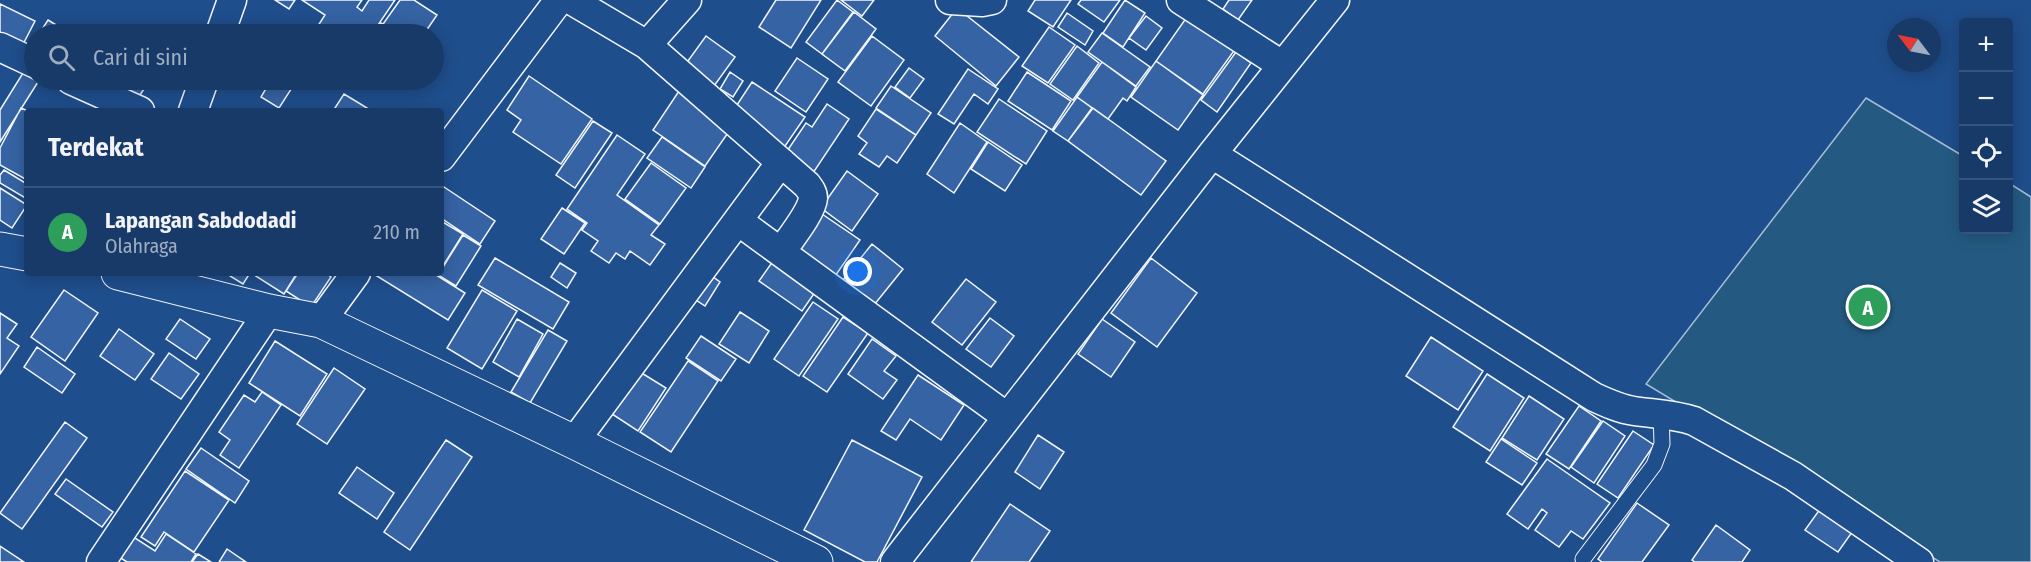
<!DOCTYPE html>
<html lang="id">
<head>
<meta charset="utf-8">
<style>
  :root { --surface:#173a69; --page:#244571; --text:#f1f3f6; --muted:#9eadc0; --line:#36547d; --accent:#ffb74d }
  body { margin:0; font-family:"Fira Sans Condensed",sans-serif; background:var(--page); color:var(--text) }
  .controls { position:absolute; right:18px; top:18px; display:grid; overflow:hidden; border-radius:6px; box-shadow:0 3px 15px #0003 }
  .controls button { width:54px; height:54px; display:grid; place-items:center; padding:0; border:0; border-bottom:2px solid var(--line); background:var(--surface); color:var(--text); font:30px sans-serif }
  .compass { position:absolute; left:1887px; top:18px; width:54px; height:54px; border-radius:50%; background:var(--surface); box-shadow:0 3px 15px #0003; rotate:302deg }
  .you { position:absolute; left:858px; top:272px; width:21px; height:21px; margin:-15px; border:4px solid #fff; border-radius:50%; background:#1a73e8; box-shadow:0 0 0 9px #1a73e833 }
  .badge { display:grid; place-items:center; width:39px; height:39px; border-radius:50%; background:var(--accent); color:#fff; font-size:20px; font-weight:700 }
  .pin { position:absolute; translate:-50% -50%; border:3px solid #fff; box-shadow:0 2px 6px #0006 }
  .list { margin:0; padding:0; list-style:none }
  h2 { display:flex; justify-content:space-between; align-items:center; height:78px; margin:0; padding:0 24px; font-size:26px }
  h2 small { font-size:20px; font-weight:400; color:var(--muted) }
  .list li { display:grid; grid-template-columns:39px 1fr auto; gap:18px; align-items:center; box-sizing:border-box; height:90px; padding:0 24px; border-top:2px solid var(--line) }
  .list b { display:block; font-size:22px; white-space:nowrap }
  .list p { margin:0; font-size:20px; white-space:nowrap; color:var(--muted) }
  .list em { font-size:20px; font-style:normal; color:var(--muted) }
  .icon { flex:none; width:33px; height:33px; fill:none; stroke:currentColor; stroke-width:2; stroke-linecap:round; stroke-linejoin:round }
  .map { position:relative; flex:none; width:2031px; height:562px; overflow:hidden }
  .search { position:absolute; background:var(--surface); box-shadow:0 3px 15px #0003; left:24px; top:24px; width:420px; height:66px; display:flex; align-items:center; gap:15px; box-sizing:border-box; padding:0 21px; border-radius:33px; color:var(--muted); font-size:22px }
  .panel { position:absolute; background:var(--surface); box-shadow:0 3px 15px #0003; left:24px; top:108px; width:420px; height:168px; border-radius:6px }
  .map>svg:first-child { display:block }
</style>
</head>
<body>
<div class="map">
<svg width="2031" height="562" viewBox="0 0 2031 562">
  <rect width="100%" height="100%" fill="#1f4e8c"/>
  <path fill="#245a82" stroke="#a8bbd7" stroke-width="1.5" d="M1866 98 1963 156 1964 230H2008L2009 183 2031 197V562H1940L1646 384Z"/>
  <path fill="#3563a3" stroke="#f2f6ff" stroke-width="1.5" d="M275 0H295L289 9Z
    M302 0H362L357 7 362 11 369 0H395L372 34H318L314 32 325 15Z
    M400 0H414L437 15 424 34H399L383 24Z
    M776 0H821L791 48 759 27Z
    M837 0 853 12 822 54 806 42Z
    M841 0H874L862 16Z
    M1035 0H1071L1053 27 1028 11Z
    M1081 0H1120L1104 22 1078 4Z
    M1125 0 1145 13 1123 47 1103 33Z
    M1229 0H1252L1238 20 1223 9Z
    M0 4 35 21 19 52 0 43Z
    M957 8 1019 57 996 86 935 36Z
    M854 12 876 29 845 71 822 54Z
    M1067 13 1093 31 1085 45 1058 27Z
    M1189 14 1236 48 1203 94 1156 61Z
    M1146 16 1162 28 1146 50 1129 38Z
    M48 20 69 33 68 34H39Z
    M381 23 398 34H374Z
    M1049 27 1075 45 1048 83 1022 66Z
    M1102 33 1150 67 1136 86 1088 52Z
    M706 36 735 57 714 86 685 65Z
    M872 36 904 60 871 106 838 82Z
    M1077 46 1099 63 1073 100 1050 84Z
    M1236 52 1251 63 1217 112 1201 100Z
    M797 58 828 79 806 112 775 91Z
    M1156 61 1203 95 1178 130 1131 97Z
    M1102 62 1136 87 1127 101 1123 98 1108 119 1077 97Z
    M909 68 924 79 910 98 895 87Z
    M968 69 998 89 988 104 974 94 954 124 938 114Z
    M730 72 743 81 733 97 720 89Z
    M1027 72 1071 101 1052 130 1008 101Z
    M23 73 38 82 0 142V110Z
    M529 76 592 119 561 164 513 132 521 120 507 110Z
    M112 80H150L138 98 111 81Z
    M271 80H297L279 108 261 97Z
    M752 82 805 117 783 149 731 114Z
    M891 86 931 113 916 135 876 108Z
    M679 91 732 127 705 166 653 130Z
    M344 94 372 111H333Z
    M1077 97 1092 108 1068 141 1053 131Z
    M999 99 1047 131 1026 164 977 132Z
    M827 104 849 119 813 173 785 154 806 123 812 127Z
    M21 108 28 111 27 180 0 165V148Z
    M1093 108 1166 161 1141 195 1068 141Z
    M876 109 916 135 897 163 887 156 879 167 859 154 867 143 858 136Z
    M593 121 612 133 575 188 556 175Z
    M960 123 987 142 954 193 927 174Z
    M617 135 645 154 617 195 659 225 651 235 665 244 650 265 630 251 625 259 616 253 609 263 591 251 598 241 582 230 587 223 567 209Z
    M662 137 705 167 691 188 647 158Z
    M988 142 1022 165 1005 191 971 169Z
    M651 163 686 188 660 224 625 199Z
    M4 170 27 184V199L0 183V175Z
    M847 171 878 194 852 231 821 208Z
    M441 185 495 221 480 244 441 218Z
    M0 188 27 205 12 228 0 220Z
    M562 208 585 223 564 254 541 239Z
    M822 214 860 240 831 282 794 256Z
    M441 221 463 234 441 269Z
    M463 235 481 246 456 286 438 275Z
    M872 244 903 269 870 310 839 285Z
    M778 254 820 285 802 311 759 281Z
    M495 258 569 302 553 329 478 285Z
    M1151 258 1197 293 1157 347 1111 313Z
    M560 263 576 273 567 288 551 277Z
    M231 273H250L243 284 230 276Z
    M251 273H297L284 294Z
    M298 273H325L331 277 311 307 286 291Z
    M372 273H433L465 293 448 320Z
    M709 274 720 282 705 306 693 298Z
    M966 279 996 302 962 345 932 322Z
    M64 290 98 313 65 361 31 337Z
    M482 290 517 311 482 369 447 348Z
    M813 302 838 319 799 376 774 359Z
    M740 312 769 331 749 363 719 344Z
    M0 313 17 324 7 338 19 346 0 374Z
    M843 317 868 333 827 392 803 376Z
    M990 318 1014 336 991 367 966 349Z
    M180 319 210 339 196 359 166 339Z
    M517 319 543 334 519 377 493 362Z
    M1102 319 1135 342 1111 377 1078 354Z
    M119 329 154 354 135 380 100 356Z
    M548 330 567 341 530 403 511 392Z
    M701 336 736 359 721 381 686 358Z
    M1431 337 1483 371 1458 410 1406 376Z
    M872 339 896 356 884 371 897 380 883 399 848 374Z
    M275 341 327 374 300 416 249 383Z
    M37 347 75 374 62 393 24 367Z
    M169 353 199 374 181 399 151 379Z
    M688 361 718 381 671 452 640 432Z
    M334 368 365 389 327 444 297 424Z
    M640 372 666 388 638 431 612 414Z
    M1487 374 1524 398 1490 451 1453 427Z
    M918 375 964 405 941 440 910 419 896 440 881 431Z
    M262 392 281 405 239 468 220 455 230 440 219 432 244 395 255 402Z
    M1529 396 1564 419 1537 460 1502 438Z
    M1579 406 1601 421 1569 469 1546 454Z
    M1603 421 1625 436 1594 483 1571 467Z
    M65 422 87 438 22 529 0 513Z
    M1633 431 1654 445 1618 498 1597 484Z
    M1038 435 1064 452 1040 489 1015 472Z
    M1501 439 1537 463 1522 485 1486 462Z
    M446 440 472 457 410 550 384 532Z
    M852 440 922 477 877 562H865L804 530Z
    M201 448 249 481 235 503 186 469Z
    M1547 459 1610 503 1583 539 1571 531 1559 547 1535 530 1547 513 1542 509 1528 529 1507 514Z
    M357 467 394 493 377 519 339 493Z
    M185 471 229 500 194 552 164 532 155 546 141 537Z
    M66 479 113 512 102 527 55 494Z
    M1637 503 1669 525 1642 562H1602L1598 559Z
    M1010 504 1050 531 1029 562H971Z
    M1823 505 1855 528 1838 552 1805 530Z
    M1716 525 1750 550 1742 562H1695L1692 560Z
    M166 534 196 554 191 562H127L119 557 132 536 155 551Z
    M0 546 24 562H0Z
    M227 549 246 562H219Z
    M198 554 211 562H192Z"/>
  <g fill="none" stroke-linecap="round" stroke-linejoin="round">
    <g stroke="#f2f6ff" stroke-width="17">
      <path id="lane" d="M1583 559 1654 465 1662 444 1661 413"/>
    </g>
    <g stroke="#f2f6ff" stroke-width="31">
      <path id="street" d="M571 0 647 45 807 185C810 189 813 193 813 198 812 212 789 240 781 252
        M950 0 982 2 992 0
        M1181 0 1282 65
        M220 34 232 0
        M647 45 687 0
        M0 47 34 63
        M71 80 140 111
        M193 111 204 80
        M1212 154 1594 397C1607 403 1620 409 1634 411 1655 414 1674 414 1694 421L1793 476 1919 562
        M441 157 559 0
        M738 221 1007 417
        M321 321 356 273
        M574 442 781 162
        M101 562 269 311
        M895 562 1212 154 1335 0"/>
    </g>
    <g stroke="#f2f6ff" stroke-width="35">
      <path id="secondary" d="M0 249 27 254
        M118 273 269 311 321 321 574 442 816 562"/>
    </g>
    <use href="#lane" stroke="#1f4e8c" stroke-width="15"/>
    <use href="#street" stroke="#1f4e8c" stroke-width="28"/>
    <use href="#secondary" stroke="#1f4e8c" stroke-width="33"/>
  </g>
</svg>
<div class="controls">
<button>+</button>
<button>−</button>
<button><svg class="icon" aria-label="locate" viewBox="0 0 24 24"><circle cx="12" cy="12" r="6"/><path d="M12 2v4M12 18v4M2 12h4M18 12h4"/></svg></button>
<button><svg class="icon" aria-label="layers" viewBox="0 0 24 24"><path d="M12 4l9 5-9 5-9-5zM3 14l9 5 9-5"/></svg></button>
</div>
<svg class="compass" viewBox="-18 -18 36 36"><path d="M0-13l5 13h-10z" fill="#e53935"/><path d="M0 13l5-13h-10z" fill="#9eadc0"/></svg>
<div class="you"></div>
<div class="pin badge" style="left:1868px;top:307px;background:#2e9e5b">A</div>
<div class="search"><svg class="icon" aria-label="search" viewBox="0 0 24 24"><circle cx="10" cy="10" r="6"/><path d="M15 15l6 6"/></svg>Cari di sini</div>
<section class="panel">
<h2>Terdekat<small></small></h2>
<ul class="list">
<li><span class="badge" style="background:#2e9e5b">A</span><div><b>Lapangan Sabdodadi</b><p>Olahraga</p></div><em>210 m</em></li>
</ul>
</section>
</div>
</body>
</html>
